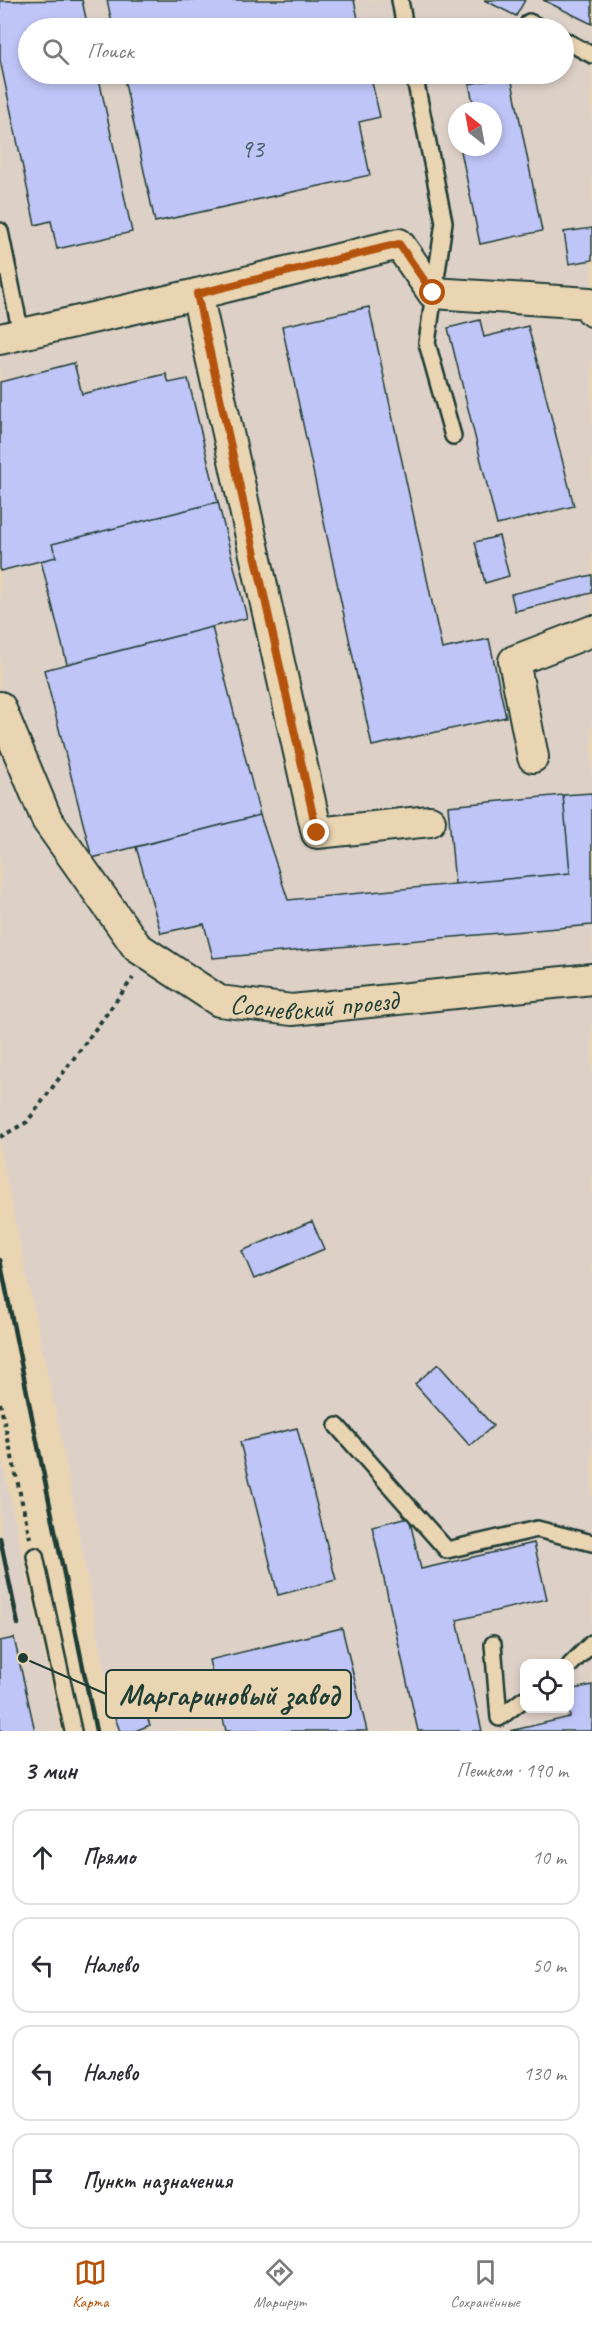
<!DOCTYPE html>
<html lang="ru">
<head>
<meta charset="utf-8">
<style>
  :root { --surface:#fff; --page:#f2f2f3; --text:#2b2b33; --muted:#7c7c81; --line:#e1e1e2; --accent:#b45309 }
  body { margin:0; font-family:Caveat,sans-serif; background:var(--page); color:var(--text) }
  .controls { position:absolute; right:18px; bottom:18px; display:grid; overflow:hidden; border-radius:12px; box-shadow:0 3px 9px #0003 }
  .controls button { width:54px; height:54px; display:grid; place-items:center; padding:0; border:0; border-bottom:2px solid var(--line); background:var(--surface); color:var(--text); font:30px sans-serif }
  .compass { position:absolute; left:448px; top:102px; width:54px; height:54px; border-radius:50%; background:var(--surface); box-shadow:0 3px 9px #0003; rotate:329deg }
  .stop { position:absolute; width:18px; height:18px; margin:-14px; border:4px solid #b45309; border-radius:50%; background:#fff }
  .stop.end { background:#b45309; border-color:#fff; box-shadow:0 2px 6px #0008 }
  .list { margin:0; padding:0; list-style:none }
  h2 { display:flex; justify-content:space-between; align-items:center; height:78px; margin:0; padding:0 24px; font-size:26px }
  h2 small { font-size:20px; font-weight:400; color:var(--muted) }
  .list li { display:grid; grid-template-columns:39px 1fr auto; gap:18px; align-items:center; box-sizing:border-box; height:96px; margin:0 12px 12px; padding:0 12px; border:2px solid var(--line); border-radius:18px }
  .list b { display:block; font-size:22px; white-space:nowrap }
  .list em { font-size:20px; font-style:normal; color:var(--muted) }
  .icon { flex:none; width:33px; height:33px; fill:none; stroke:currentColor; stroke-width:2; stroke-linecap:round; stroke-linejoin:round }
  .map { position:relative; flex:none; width:592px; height:1731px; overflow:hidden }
  .search { position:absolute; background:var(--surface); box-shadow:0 3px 9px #0003; left:18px; right:18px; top:18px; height:66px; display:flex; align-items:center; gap:15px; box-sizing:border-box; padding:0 21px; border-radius:33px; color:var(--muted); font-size:22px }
  .sheet { height:510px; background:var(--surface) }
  nav { display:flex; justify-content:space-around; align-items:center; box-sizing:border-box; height:84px; border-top:2px solid var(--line); background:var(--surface); font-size:16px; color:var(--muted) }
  nav a { display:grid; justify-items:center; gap:3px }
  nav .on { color:var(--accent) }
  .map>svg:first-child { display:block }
</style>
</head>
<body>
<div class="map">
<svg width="592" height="1731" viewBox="0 0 592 1731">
  <rect width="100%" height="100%" fill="#ead5b3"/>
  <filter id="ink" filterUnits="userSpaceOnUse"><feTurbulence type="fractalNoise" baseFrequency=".0167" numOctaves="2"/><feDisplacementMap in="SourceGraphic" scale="12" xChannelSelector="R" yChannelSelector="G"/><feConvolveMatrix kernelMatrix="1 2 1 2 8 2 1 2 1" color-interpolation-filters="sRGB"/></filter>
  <g filter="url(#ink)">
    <path fill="#ddd0c7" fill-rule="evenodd" d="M0 0H592V1731H116L58 1423 0 1150ZM28 28H564V74H28ZM457 111H493V147H457ZM524 1664H570V1708H524Z
      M0 1450 29 1586 61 1731H0Z"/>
    <path fill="#bfc5f7" stroke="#1f3d34" stroke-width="1.5" d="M82 0 88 28H28V74H98L132 232 57 249 51 221 35 225 0 60V1Z
      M107 0H354L360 28H113Z
      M484 0H525L516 16Z
      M543 0H592V24Z
      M123 74H370L380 117 359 122 370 175 155 222Z
      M511 76 542 231 480 244 461 151 493 147V111H475L469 84Z
      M592 228V260L569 264 564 232Z
      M369 307 442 649 489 639 506 717 372 746 282 326Z
      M480 320 484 337 528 326 574 506 497 525 448 328Z
      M74 363 82 394 166 374 169 383 188 379 218 502 52 544 56 557 0 571V382Z
      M218 502 247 618 67 664 41 561 56 557 52 544Z
      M499 536 509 576 485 583 475 542Z
      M592 575V593L515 611 511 594Z
      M212 627 260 815 92 858 44 670Z
      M592 793V925L213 958 204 924 161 933 136 847 260 815 288 900 570 873 563 795Z
      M563 795 570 873 455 884 448 806Z
      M312 1221 324 1249 254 1279 242 1251Z
      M438 1364 493 1426 470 1446 415 1384Z
      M297 1428 336 1580 278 1595 240 1442Z
      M409 1517 421 1569 534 1543 547 1599 457 1620 482 1731H418L372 1526Z
      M342 1628 367 1731H226L209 1660Z
      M14 1638 35 1731H0V1641Z
      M592 1685V1731H510L570 1717 568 1708 570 1690Z
      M139 1696 150 1725 135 1731H120L111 1707Z"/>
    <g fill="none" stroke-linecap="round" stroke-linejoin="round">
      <g stroke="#1f3d34" stroke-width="20">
        <path id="service" d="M400 0 405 28
          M529 22 541 28
          M564 40 592 55
          M414 74 444 222 427 343 453 436
          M0 231 21 334
          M337 1426 447 1550 537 1529 592 1543
          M35 1556 73 1731
          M493 1644 499 1718 524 1699
          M570 1665 592 1643"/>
      </g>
      <g stroke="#1f3d34" stroke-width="34">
        <g id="minor">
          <path d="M197 294 399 244 433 293 590 303 592 311"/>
          <path d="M0 339 197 294 317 833 430 821"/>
          <path id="s1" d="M0 707 47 820 137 947 219 1001 292 1010 592 979"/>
          <path d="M533 757 514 661 592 631"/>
        </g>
      </g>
      <path stroke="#1f3d34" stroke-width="4" stroke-dasharray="4.5 4.5" stroke-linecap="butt" d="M0 1137 27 1122 133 978
        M0 1403 30 1538"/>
      <use href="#service" stroke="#ead5b3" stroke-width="15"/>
      <use href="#minor" stroke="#ead5b3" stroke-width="30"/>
      <path stroke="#1f3d34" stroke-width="4.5" d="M0 1260 96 1731
        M0 1538 18 1624"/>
    </g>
  </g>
  <g fill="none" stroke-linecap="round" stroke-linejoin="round" filter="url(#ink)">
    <path stroke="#b45309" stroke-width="8" d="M317 833 197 294 399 244 433 293"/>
  </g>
  <g text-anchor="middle" stroke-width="5" stroke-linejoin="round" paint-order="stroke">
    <g font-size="26" fill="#475f65">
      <text x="252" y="157">93</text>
    </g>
    <g font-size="28" fill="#1f3d34" stroke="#ead5b3">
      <text dy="10" stroke="none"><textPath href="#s1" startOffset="472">Сосневский проезд</textPath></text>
    </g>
  </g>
  <path fill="none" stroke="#1f3d34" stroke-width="2" d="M23 1658L106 1694"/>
  <circle fill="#1f3d34" stroke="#ead5b3" stroke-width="2" cx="23" cy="1658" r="6"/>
  <rect fill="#ead5b3" stroke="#1f3d34" stroke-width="2" x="106" y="1670" width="245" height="48" rx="6"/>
  <g font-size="30" text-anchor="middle" font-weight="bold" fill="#1f3d34">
    <text x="229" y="1705">Маргариновый завод</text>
  </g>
</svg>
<div class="controls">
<button><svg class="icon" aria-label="locate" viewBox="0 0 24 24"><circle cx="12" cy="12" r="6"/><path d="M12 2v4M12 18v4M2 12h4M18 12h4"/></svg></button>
</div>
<svg class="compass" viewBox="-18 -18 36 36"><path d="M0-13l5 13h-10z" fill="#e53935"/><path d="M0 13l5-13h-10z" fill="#7c7c81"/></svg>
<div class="stop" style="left:433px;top:293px"></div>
<div class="stop end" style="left:317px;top:833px"></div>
<div class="search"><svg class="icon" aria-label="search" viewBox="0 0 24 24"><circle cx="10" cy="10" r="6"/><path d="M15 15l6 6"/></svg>Поиск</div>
</div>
<section class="sheet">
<h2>3 мин<small>Пешком · 190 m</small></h2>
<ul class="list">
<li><svg class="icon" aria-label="ahead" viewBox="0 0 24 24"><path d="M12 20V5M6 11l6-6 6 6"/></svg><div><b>Прямо</b></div><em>10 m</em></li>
<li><svg class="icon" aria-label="left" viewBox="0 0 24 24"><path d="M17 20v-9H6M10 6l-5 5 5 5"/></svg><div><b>Налево</b></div><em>50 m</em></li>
<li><svg class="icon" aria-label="left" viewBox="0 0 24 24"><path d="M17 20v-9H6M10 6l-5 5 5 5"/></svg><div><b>Налево</b></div><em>130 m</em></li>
<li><svg class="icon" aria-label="arrive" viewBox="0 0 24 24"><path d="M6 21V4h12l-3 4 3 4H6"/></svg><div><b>Пункт назначения</b></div></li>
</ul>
</section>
<nav>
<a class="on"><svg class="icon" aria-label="map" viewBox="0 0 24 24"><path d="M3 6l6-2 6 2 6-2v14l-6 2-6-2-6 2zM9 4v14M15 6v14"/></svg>Карта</a>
<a><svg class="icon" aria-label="directions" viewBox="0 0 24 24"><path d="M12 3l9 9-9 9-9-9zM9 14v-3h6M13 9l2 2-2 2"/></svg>Маршрут</a>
<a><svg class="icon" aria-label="saved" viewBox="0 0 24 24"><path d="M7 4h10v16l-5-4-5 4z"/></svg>Сохранённые</a>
</nav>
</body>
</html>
